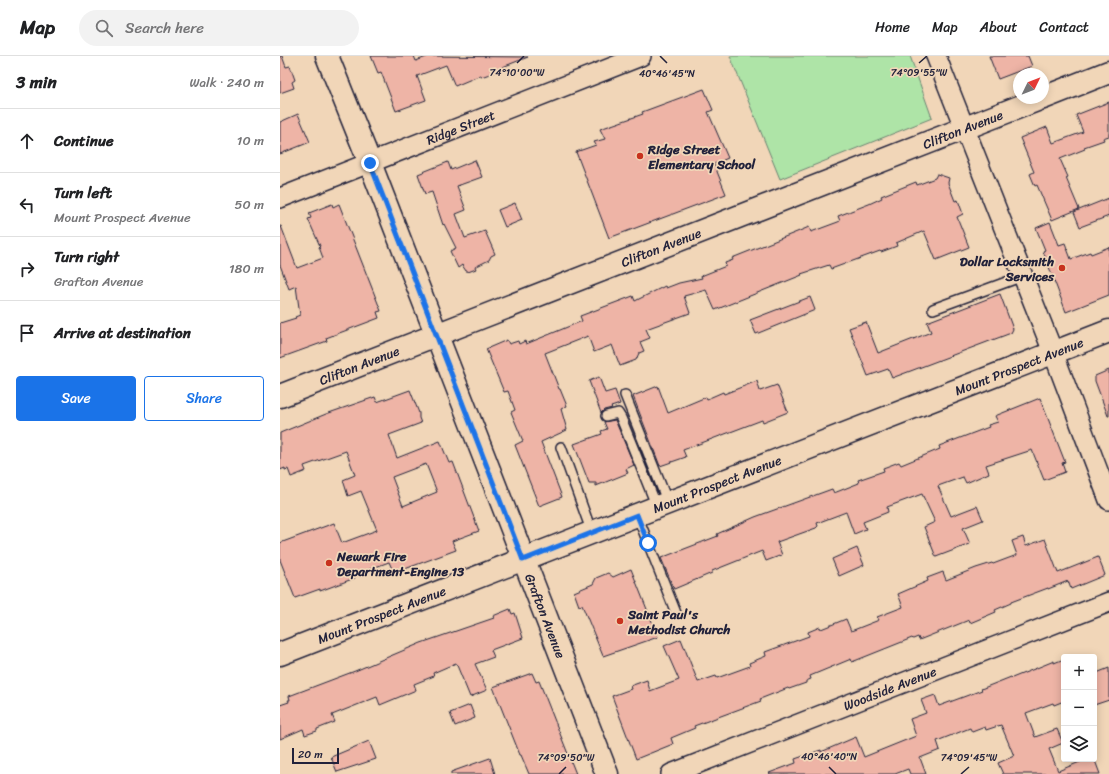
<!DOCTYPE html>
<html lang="en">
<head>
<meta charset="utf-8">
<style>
  :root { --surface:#fff; --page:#f2f2f2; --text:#202124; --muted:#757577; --line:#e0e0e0; --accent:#1a73e8 }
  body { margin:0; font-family:Sriracha,sans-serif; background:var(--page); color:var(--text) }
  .controls { position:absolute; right:12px; bottom:12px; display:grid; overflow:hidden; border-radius:4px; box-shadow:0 2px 10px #0003 }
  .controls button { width:36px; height:36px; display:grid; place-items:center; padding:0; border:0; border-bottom:1px solid var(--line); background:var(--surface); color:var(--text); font:20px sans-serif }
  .compass { position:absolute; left:733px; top:12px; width:36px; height:36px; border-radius:50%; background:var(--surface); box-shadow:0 2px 10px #0003; rotate:47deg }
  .scale { position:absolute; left:12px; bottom:10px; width:47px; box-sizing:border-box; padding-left:4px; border:2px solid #22223b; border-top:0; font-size:11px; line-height:14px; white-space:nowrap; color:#22223b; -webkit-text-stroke:3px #f1d6b8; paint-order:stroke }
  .stop { position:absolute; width:12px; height:12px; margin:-9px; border:3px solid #1a73e8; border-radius:50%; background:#fff }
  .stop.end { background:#1a73e8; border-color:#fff; box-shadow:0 1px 4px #0008 }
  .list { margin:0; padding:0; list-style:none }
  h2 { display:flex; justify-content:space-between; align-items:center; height:52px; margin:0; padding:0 16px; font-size:17px }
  h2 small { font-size:13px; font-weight:400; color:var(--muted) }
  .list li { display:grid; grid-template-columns:26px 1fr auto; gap:12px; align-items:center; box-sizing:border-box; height:64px; padding:0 16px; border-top:1px solid var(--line) }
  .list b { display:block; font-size:15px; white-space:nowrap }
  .list p { margin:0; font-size:13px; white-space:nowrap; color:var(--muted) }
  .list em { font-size:13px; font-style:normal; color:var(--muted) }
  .actions { display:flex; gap:8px; padding:12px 16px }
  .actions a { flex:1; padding:9px 0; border:1px solid var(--accent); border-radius:4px; text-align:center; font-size:14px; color:var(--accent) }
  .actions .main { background:var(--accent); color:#fff }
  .icon { flex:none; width:22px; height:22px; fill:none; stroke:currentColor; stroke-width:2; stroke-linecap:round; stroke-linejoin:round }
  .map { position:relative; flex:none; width:829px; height:718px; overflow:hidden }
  header { display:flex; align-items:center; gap:24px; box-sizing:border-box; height:56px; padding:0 20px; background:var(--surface); border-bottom:1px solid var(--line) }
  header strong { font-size:19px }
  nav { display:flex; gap:22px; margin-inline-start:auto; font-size:14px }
  .search { width:280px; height:36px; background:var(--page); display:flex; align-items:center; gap:10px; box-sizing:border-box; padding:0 14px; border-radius:22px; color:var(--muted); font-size:15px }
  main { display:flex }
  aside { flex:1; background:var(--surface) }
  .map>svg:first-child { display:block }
</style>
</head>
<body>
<header>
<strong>Map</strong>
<div class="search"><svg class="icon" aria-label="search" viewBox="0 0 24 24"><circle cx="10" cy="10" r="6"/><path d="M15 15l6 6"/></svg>Search here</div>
<nav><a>Home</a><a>Map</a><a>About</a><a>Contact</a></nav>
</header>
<main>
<aside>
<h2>3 min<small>Walk · 240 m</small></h2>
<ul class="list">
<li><svg class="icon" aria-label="ahead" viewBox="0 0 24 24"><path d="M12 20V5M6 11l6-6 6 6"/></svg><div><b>Continue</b></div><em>10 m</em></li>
<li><svg class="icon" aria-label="left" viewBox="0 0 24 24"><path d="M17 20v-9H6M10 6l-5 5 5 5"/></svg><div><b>Turn left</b><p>Mount Prospect Avenue</p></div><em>50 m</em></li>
<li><svg class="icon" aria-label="right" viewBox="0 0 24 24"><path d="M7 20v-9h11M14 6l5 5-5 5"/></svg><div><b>Turn right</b><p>Grafton Avenue</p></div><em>180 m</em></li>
<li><svg class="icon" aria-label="arrive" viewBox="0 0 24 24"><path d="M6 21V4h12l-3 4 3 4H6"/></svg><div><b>Arrive at destination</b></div></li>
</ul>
<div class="actions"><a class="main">Save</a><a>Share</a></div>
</aside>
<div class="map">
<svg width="829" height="718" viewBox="0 0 829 718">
  <rect width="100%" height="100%" fill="#f1d6b8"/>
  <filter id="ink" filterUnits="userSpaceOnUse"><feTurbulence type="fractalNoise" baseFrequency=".025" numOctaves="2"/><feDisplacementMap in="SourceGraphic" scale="8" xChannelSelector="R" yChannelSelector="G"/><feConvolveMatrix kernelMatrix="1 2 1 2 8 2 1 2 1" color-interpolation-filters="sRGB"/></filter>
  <g filter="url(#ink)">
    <path fill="#aee4a7" stroke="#688371" d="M450 0H630L652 62 500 123Z"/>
    <path fill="#eeb4a6" stroke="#22223b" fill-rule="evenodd" d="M0 0H2L6 11 10 10 15 24 12 26 14 32 0 37Z
      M91 0H134L136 5 149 0 248 1 220 12 221 14 201 21V19L175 30 166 9 137 20 146 44 116 55 101 16 98 17Z
      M709 0H748L752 10 718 23Z
      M424 33 433 54 428 56 448 102 434 108 446 138 329 182 296 96 316 89 314 86 325 83 320 73 363 58 362 56Z
      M829 46V80L823 82 824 84 804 91 805 93 780 103 788 121 786 122 799 153 772 164 757 129 755 130 750 118 754 116 740 82 767 71 773 87 803 76 796 59Z
      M18 58 30 86 0 98V66Z
      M195 104 202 121 177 130 186 154 176 158 185 182 205 175 215 198 211 200 209 204 195 211 196 213 188 216V215H186L182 209 178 212 170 195 176 192 164 168 163 169 152 136 145 138 138 118 168 106 171 114Z
      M657 118 669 122 668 127 675 145 678 144 683 158 677 161 689 191 656 204 644 175 616 187 617 190 601 196 600 195 551 213 549 209 521 218 522 219 435 254 426 234 404 240 410 257 366 273 370 282 360 286 364 295 359 297 356 304 340 310 332 289 314 296 308 280 265 297 279 333H280L287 350 281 353 287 374 261 386 282 441 259 450 235 389 243 385 231 356 235 354 228 335 224 336 206 293 227 284 229 288 238 285 239 288 245 285 246 288 302 265 300 260 316 254 353 240 355 245 385 230 386 232 399 227 422 222 421 220 446 210 445 207 453 204 452 202 517 176 529 171 531 176 558 166 560 165 558 160 589 148 602 142 601 140 636 126 637 129 655 122Z
      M829 142V160L800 171 794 156Z
      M235 147 242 164 225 171 218 154Z
      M52 148 53 151 59 148 101 255 97 256 99 262 46 282 47 285 0 302V267L16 262 15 261 20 259 16 230 9 233 0 209V170H1L17 212 43 202 39 191 40 190 28 163 31 162 29 157Z
      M770 166 779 189 785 187 791 203 810 196 811 198 829 191V239L786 256 763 195 765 194 756 172Z
      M720 238 733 273 731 277 612 322 608 313 588 320 569 272 586 266 598 297 651 276 647 266Z
      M530 241 535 254 476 278 470 264Z
      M829 314V360H828L815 325V320Z
      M319 321 325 337 335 334 340 348 331 351 332 352 324 354 321 357 309 325Z
      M477 325 480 335 497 329 508 356 483 366 482 364 403 394 406 401 380 410 353 340 378 330 388 357 426 341 427 343 443 336 444 338Z
      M130 334 139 357V362L141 367 109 379 117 402 160 385 169 407 173 406 199 475 172 485 176 494 114 517 109 506 74 519 75 522 40 535V533L15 542 0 504V487L54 467 62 487 97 474 81 435 68 440 63 424 75 419 66 395 24 410 26 415 11 421 8 413 5 414V412L0 414V377L46 358 95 341 97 346ZM146 408 157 436 123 450 112 421Z
      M760 342 785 406 782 407 785 416 764 424 752 394 706 409 709 417 686 427 683 421 658 430 671 460 697 450 703 464 683 472 690 488 656 501 644 471 655 466 642 438 607 451 608 456 583 466 586 473 574 478 566 456 537 467 538 470 536 472 497 486 502 499 486 505 482 495 432 515V517L394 533 381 502 438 480 437 478 475 461 552 433 554 437 579 427 578 424 604 415 603 412 619 406 621 409 660 393 659 390 709 371 708 369 718 366 715 360Z
      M335 364 354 409 346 413 348 417 316 430V427H309L294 388 322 378 321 375 327 373 324 366Z
      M743 481 746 490 765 483 778 517 818 501 825 519 791 533 788 525 768 533V532L731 546V547L715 554 716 556 690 567 689 564 639 584 638 581 633 583 632 582 572 606 571 603 530 620 531 623 526 625V627L509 633 508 632 480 643 481 645 414 670 415 672 391 682 393 688 356 703 332 640 351 633 350 630 367 624 370 635 399 624 384 590 401 583 418 626 436 620 437 622 470 610 469 607 486 600 485 596 529 580 528 576 540 571 541 573 566 563 571 575 599 564 597 561 623 551 618 538 648 525 647 522 663 516 666 524 696 512 712 507 713 508 737 499 732 485Z
      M577 492 584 509 559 520 552 503Z
      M351 513 378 581 323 600 302 549 299 550 294 536 313 528 316 522 328 517 333 521Z
      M230 553 232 558 235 557 243 582 211 594 214 601 195 608 207 634 190 641 176 607 153 617 154 620 134 628 136 634 100 649 97 641 52 659 55 666 37 673V675L25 679 23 673 0 683V649L9 646 8 644H10L9 640 75 615 141 587 214 562 213 560Z
      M784 603V645L774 649 773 647 746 657 755 681 777 673 783 687 769 693 778 715 807 703 814 702 820 718H723L718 707 734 700 721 669 706 674 705 671 692 676 690 672 657 685 660 694 640 702 646 718H630L628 713 615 718H490L489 717 516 707 515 703 541 694V696L576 681 584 701 636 680 630 663 646 657 641 644 655 639 659 650 702 634 701 633 731 621 732 622 774 605V607Z
      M829 612V644L814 649V618Z
      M252 617 256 626 259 625 296 718H249L241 699H240L213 631Z
      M190 649 195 662 175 670 170 657Z
      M89 685 96 703 57 716 51 701Z
      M210 702 215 718H171V716Z"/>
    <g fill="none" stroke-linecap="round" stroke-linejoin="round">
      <g stroke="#22223b" stroke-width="12">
        <path id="service" d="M653 253 743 220
          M345 339 388 447
          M326 360 338 357 341 362 377 451
          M281 391 312 477
          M357 459 396 557"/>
      </g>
      <g stroke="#22223b" stroke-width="22">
        <g id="minor">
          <path d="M656 0 773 296 829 444"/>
          <path id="s1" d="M0 142 361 0"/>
          <path id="s2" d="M391 718 829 546"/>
        </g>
      </g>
      <g stroke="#22223b" stroke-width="25">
        <g id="tertiary">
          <path id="s3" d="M47 0 90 107 327 718"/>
          <path d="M763 42 829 16"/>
          <path id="s4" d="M0 340 762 42"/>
        </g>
      </g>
      <g stroke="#22223b" stroke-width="25">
        <g id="secondary">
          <path id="s5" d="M0 598 829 275"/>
        </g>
      </g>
      <use href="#service" stroke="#f1d6b8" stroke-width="9"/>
      <use href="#minor" stroke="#f1d6b8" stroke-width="19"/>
      <use href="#tertiary" stroke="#f1d6b8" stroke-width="22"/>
      <use href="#secondary" stroke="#f1d6b8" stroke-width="22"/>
    </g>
  </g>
  <g fill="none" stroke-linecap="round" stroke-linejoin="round" filter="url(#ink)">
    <path stroke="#1a73e8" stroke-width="5" d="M90 107 243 504 357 459 368 487"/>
  </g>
  <path fill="none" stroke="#22223b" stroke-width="1.5" d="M380 0 387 7M237 7 244 0M639 7 647 0M549 711 556 718M279 718 286 711M681 718 689 711"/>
  <g fill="#c8321e" stroke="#f1d6b8" stroke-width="1.5">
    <circle cx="360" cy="100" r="4"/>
    <circle cx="782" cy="212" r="4"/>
    <circle cx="49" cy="507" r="4"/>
    <circle cx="340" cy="565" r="4"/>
  </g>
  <g text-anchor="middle" stroke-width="3.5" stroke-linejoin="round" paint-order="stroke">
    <g font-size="13" fill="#22223b" stroke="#f1d6b8">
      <text dy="5" stroke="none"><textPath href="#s1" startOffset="194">Ridge Street</textPath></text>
      <text dy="5" stroke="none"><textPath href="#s4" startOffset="733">Clifton Avenue</textPath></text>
      <text dy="5" stroke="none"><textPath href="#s4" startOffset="409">Clifton Avenue</textPath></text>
      <text dy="5" stroke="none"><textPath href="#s4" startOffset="85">Clifton Avenue</textPath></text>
      <text dy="5" stroke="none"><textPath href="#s5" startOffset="793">Mount Prospect Avenue</textPath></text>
      <text dy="5" stroke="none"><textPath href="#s5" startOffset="469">Mount Prospect Avenue</textPath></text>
      <text dy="5" stroke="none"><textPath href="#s5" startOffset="109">Mount Prospect Avenue</textPath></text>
      <text dy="5" stroke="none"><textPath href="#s3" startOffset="601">Grafton Avenue</textPath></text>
      <text dy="5" stroke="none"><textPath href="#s2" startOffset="235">Woodside Avenue</textPath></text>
    </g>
    <g font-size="13" font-weight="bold" fill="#22223b" stroke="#f1d6b8" text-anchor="start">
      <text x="368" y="98">Ridge Street<tspan x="368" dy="15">Elementary School</tspan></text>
      <text x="774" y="210" text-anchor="end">Dollar Locksmith<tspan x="774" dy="15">Services</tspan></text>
      <text x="57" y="505">Newark Fire<tspan x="57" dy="15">Department-Engine 13</tspan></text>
      <text x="348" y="563">Saint Paul's<tspan x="348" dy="15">Methodist Church</tspan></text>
    </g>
  </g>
  <g font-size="10" text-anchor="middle" fill="#22223b" stroke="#f1d6b8" stroke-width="3.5" stroke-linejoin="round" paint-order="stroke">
    <text x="237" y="20">74°10'00"W</text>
    <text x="639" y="20">74°09'55"W</text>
    <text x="387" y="21">40°46'45"N</text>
    <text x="549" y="704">40°46'40"N</text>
    <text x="286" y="705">74°09'50"W</text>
    <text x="689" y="705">74°09'45"W</text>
  </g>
</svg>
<div class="controls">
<button>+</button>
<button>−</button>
<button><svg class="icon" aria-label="layers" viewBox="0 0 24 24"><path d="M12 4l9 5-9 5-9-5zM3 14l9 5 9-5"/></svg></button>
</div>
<svg class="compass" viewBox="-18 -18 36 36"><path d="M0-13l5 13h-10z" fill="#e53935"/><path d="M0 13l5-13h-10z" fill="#757577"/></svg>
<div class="scale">20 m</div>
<div class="stop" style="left:368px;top:487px"></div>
<div class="stop end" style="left:90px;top:107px"></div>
</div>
</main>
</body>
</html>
